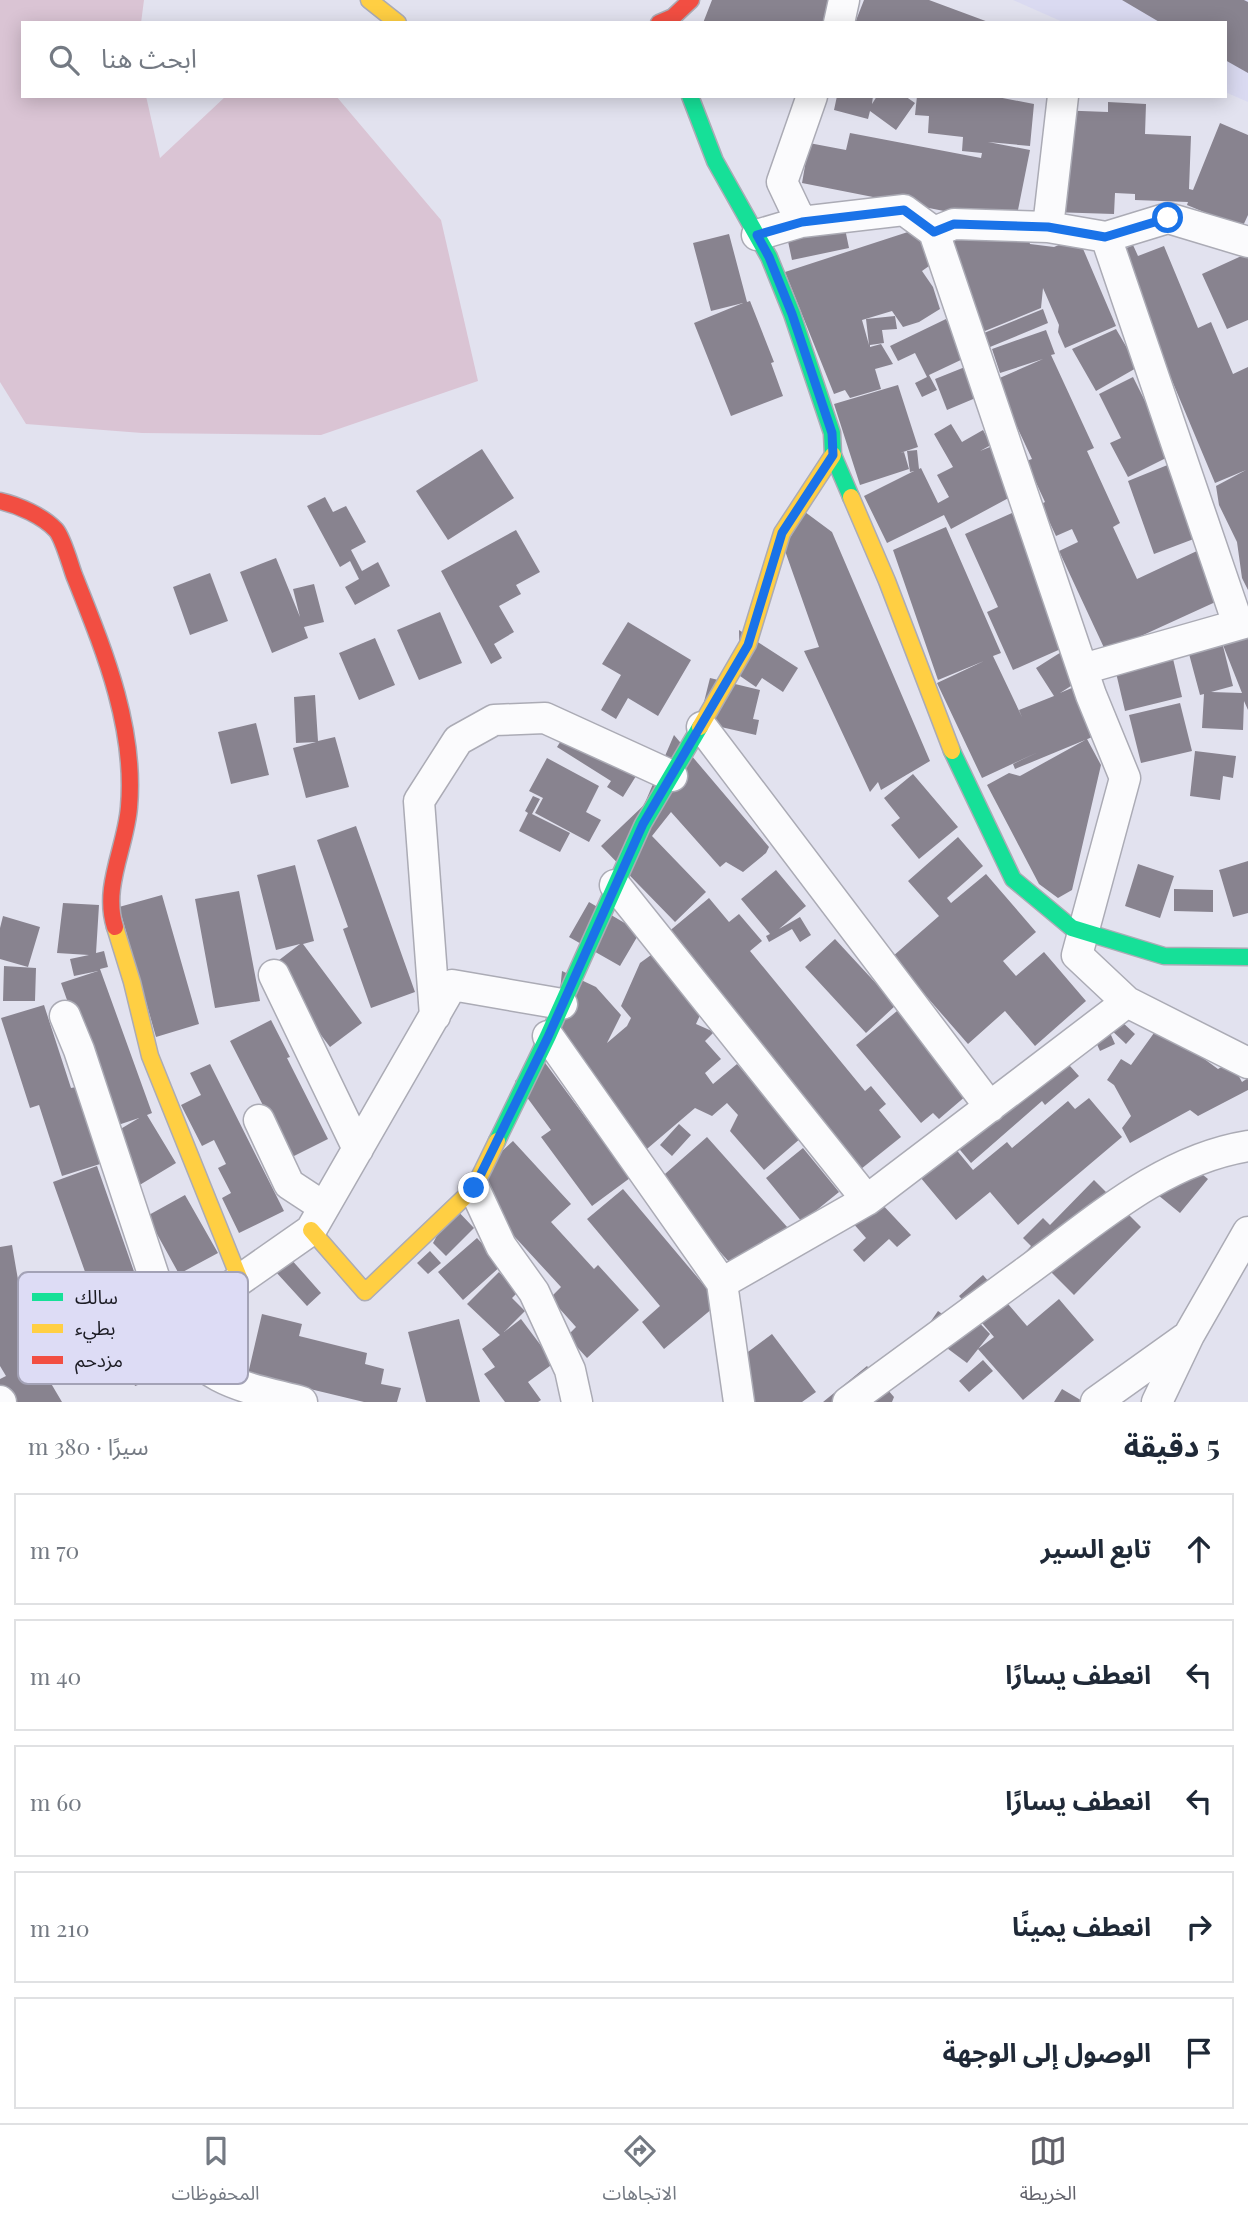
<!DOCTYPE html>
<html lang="ar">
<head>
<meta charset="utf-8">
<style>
  :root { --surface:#fff; --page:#f6f6f7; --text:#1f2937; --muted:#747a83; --line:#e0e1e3; --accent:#61616a }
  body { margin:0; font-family:"Playfair Display","Noto Sans Arabic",serif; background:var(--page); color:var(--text); direction:rtl }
  .stop { position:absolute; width:21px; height:21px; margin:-16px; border:5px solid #1a73e8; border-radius:50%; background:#fff }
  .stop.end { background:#1a73e8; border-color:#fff; box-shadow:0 2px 7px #0008 }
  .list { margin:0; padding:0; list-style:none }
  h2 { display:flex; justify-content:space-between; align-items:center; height:91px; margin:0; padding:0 28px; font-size:30px }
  h2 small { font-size:23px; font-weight:400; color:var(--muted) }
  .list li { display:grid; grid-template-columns:46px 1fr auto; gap:21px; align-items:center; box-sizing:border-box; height:112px; margin:0 14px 14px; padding:0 14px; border:2px solid var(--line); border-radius:0px }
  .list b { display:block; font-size:26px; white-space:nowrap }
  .list em { font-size:23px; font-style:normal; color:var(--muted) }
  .icon { flex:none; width:38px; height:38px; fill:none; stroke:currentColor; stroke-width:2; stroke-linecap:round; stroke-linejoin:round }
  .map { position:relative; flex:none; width:1248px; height:1402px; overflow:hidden; direction:ltr }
  .search { position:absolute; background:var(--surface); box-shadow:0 4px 18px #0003; left:21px; right:21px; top:21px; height:77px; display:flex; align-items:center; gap:18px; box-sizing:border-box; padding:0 24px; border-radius:0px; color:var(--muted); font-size:26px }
  .sheet { height:721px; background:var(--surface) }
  nav { display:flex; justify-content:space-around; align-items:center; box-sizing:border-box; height:98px; border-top:2px solid var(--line); background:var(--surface); font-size:19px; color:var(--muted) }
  nav a { display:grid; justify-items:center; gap:4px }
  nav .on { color:var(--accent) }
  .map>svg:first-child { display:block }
</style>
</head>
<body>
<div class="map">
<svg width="1248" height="1402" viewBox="0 0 1248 1402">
  <rect width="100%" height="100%" fill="#e2e2ef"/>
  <path fill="#dadaf1" d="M1013 0H1248V102L1225 92V23H1065Z"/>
  <path fill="#dac4d4" d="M0 0H144L141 23H23V96H146L160 158 226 96H336L441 220 478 381 321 435 142 433 26 424 0 382Z"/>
  <path fill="#88838f" d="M712 0H833L824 23H703Z
    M864 0H929L991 23H855Z
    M1122 0H1244L1248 2V73L1225 60V23H1161Z
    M837 96H873L872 104 877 96H905L915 103 896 130 870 111 868 119 834 110Z
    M917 96H992L1034 104 1030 146 988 142 1030 150 1015 225 802 183 809 143 846 150 850 133 981 158 982 153 962 151 963 137 928 133 929 116 915 115Z
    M1108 102 1146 104 1145 134 1191 136 1189 189 1193 190 1220 123 1248 135V215L1242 228 1187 205 1188 202 1135 200V194L1115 193 1114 214 1051 212 1055 110 1108 112Z
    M843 219 849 248 792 260 786 232Z
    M914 230 922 242 929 266 922 271 933 287 940 309 919 322 903 327 892 311 862 320 869 345 866 319 895 316 897 329 882 330 884 343 870 345V347L881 344 893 364 875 369 881 389 850 398 845 390 834 394 785 272Z
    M729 234 747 302 750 301 774 362 771 363 783 396 731 416 694 323 743 303 711 311 693 243Z
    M951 234 1028 238 1030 244 1054 247 1078 237 1116 326 1065 348 1058 332 1059 325 1043 288 1041 308 980 333 948 257Z
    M1133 245 1138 256 1164 246 1198 328 1211 322 1233 374 1248 367V590L1242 578 1237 542 1219 505 1216 486 1246 470 1215 483 1118 252Z
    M1248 253V320L1227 329 1202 274Z
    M1043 309 1048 323 990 347 984 333Z
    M946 319 965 358 929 375 937 390 922 397 915 383 927 377 915 353 898 361 890 346Z
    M1116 329 1138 367 1096 391 1072 349Z
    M1046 330 1055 354 1051 355 1094 448 1087 451 1120 523 1113 527 1137 579 1199 550 1222 599 1106 652 1059 551 1078 542 1072 529 1056 536 1041 504 1045 502 1026 461 1032 459 995 380 1043 359 1000 373 992 349Z
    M965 367 978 397 947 410 935 379Z
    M1133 377 1172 455 1128 477 1110 443 1121 438 1099 394Z
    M898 385 918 447 900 453 904 452 909 469 860 485 834 404Z
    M951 424 962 442 983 430 991 445 980 451 990 447 1016 494 951 529 944 515 887 543 864 496 914 471 910 472 907 451 917 450 919 469 921 468 938 503 949 497 937 475 953 467 934 434Z
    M482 449 514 498 448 540 416 491Z
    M1170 464 1199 537 1154 554 1128 481Z
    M325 497 333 512 346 506 366 542 351 550 362 571 378 562 390 586 355 605 345 587 359 579 350 561 340 567 307 506Z
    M805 512 832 532 930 761 881 790 878 782 870 792 804 651 819 647 784 548Z
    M1012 513 1072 644 1013 670 987 612 998 607 965 534Z
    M946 527 1001 653 993 656 1022 717 1019 710 1054 696 1036 668 1066 649 1085 677 1060 693 1081 684 1102 733 1015 769 1013 764 1038 752 982 778 937 683 984 661 938 680 893 550Z
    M516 530 540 572 516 585 521 594 499 606 514 632 494 644 502 658 491 664 441 571Z
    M276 558 300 617 293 589 314 584 324 622 304 627 308 638 272 653 240 572Z
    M210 573 228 621 190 635 173 587Z
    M440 612 462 663 419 680 397 630Z
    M628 622 691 660 658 716 628 698 616 719 601 710 621 675 602 664Z
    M739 630 798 668 783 692 762 678 756 687 740 676Z
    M1219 630 1233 686 1211 692 1242 693 1223 645 1248 636V710L1244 701 1243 730 1202 728 1204 694 1200 695 1185 639Z
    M375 638 395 685 359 700 339 653Z
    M1170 646 1182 697 1125 711 1113 660Z
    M710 678 760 690 753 719 759 720 756 735 699 722Z
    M315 695 318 741 335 737 349 787 306 798 293 748 316 742 296 743 294 697Z
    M1180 703 1192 751 1141 763 1129 715Z
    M576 717 646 760 623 797 607 787 611 781 557 747Z
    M256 723 269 775 231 784 218 732Z
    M674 735 769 847 766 853 743 872 726 862 720 867 671 812 652 836 706 892 675 922 601 846 644 805Z
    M1087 739 1101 765 1072 890 1058 898 1039 884 987 785 1009 773 1020 776Z
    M1195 751 1236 756 1233 778 1223 776 1220 800 1190 796Z
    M547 758 599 786 586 812 601 820 589 842 535 813 543 798 529 791Z
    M913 774 958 827 919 859 891 825 900 818 884 798Z
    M533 796 540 799 532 814 570 833 560 852 519 831 528 813 525 811Z
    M356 826 415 992 371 1008 343 929 348 927 317 840Z
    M958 837 983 866 947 898 951 903 986 874 1036 932 1003 961 1016 976 1044 952 1086 1001 1035 1046 1005 1011 968 1044 892 957 939 916 908 881Z
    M1248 861V913L1233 917 1219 870Z
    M1138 864 1174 876 1160 918 1125 906Z
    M295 865 314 941 303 944 362 1023 330 1047 270 967 300 944 276 950 257 875Z
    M776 870 806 906 779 929 800 917 811 935 800 942 792 929 769 942 766 936 770 934 741 899Z
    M1174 889 1213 890V912L1174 911Z
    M239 891 260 1001 215 1008 195 899Z
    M162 895 199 1024 156 1037 119 907Z
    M709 898 729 922 739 914 762 941 750 951 865 1091 871 1086 886 1104 879 1110 901 1137 861 1169 667 933Z
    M589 902 640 932 620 966 569 937Z
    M63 903 99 905 96 953 104 951 108 967 100 969 152 1113 147 1115 176 1163 138 1186 107 1137 139 1118 112 1127 61 983 98 971 74 976 70 959 89 955 57 953Z
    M3 916 40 927 28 967 0 959V928Z
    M835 939 896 1005 866 1033 805 967Z
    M651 955 701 1013 696 1024 714 1032 705 1041 721 1059 705 1073 713 1084 737 1064 801 1138 764 1170 730 1131 738 1115 727 1103 712 1116 695 1108 641 1154 621 1130 626 1119 619 1115 555 1042 562 971 596 987 621 1015 607 1043 627 1026 631 1018 621 1006 640 963Z
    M4 966 36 968 35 1001H3Z
    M44 1005 71 1088 76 1087 100 1164 62 1176 39 1105 30 1108 1 1018Z
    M1106 1007 1135 1034 1126 1044 1107 1026 1115 1044 1100 1051 1095 1040Z
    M897 1011 967 1095 939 1119 933 1113 921 1123 856 1045Z
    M271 1020 290 1057 287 1058 328 1139 290 1158 230 1041Z
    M1159 1026 1218 1069 1227 1064 1236 1071 1242 1082 1248 1078V1090L1198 1116 1190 1110 1130 1143 1122 1128 1131 1116 1114 1085 1107 1080 1121 1059 1131 1065Z
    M1052 1046 1079 1076 1045 1105 1042 1101 971 1163 945 1132Z
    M543 1060 630 1178 592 1206 541 1137 551 1130 515 1081Z
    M210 1064 284 1211 239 1233 222 1198 231 1193 218 1168 226 1164 214 1140 202 1146 181 1105 201 1095 190 1073Z
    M1089 1098 1122 1137 1018 1225 990 1192 956 1220 905 1159 940 1130 973 1170 1007 1142 1012 1148 1068 1101 1075 1109Z
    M679 1124 691 1135 672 1156 660 1145Z
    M707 1137 788 1228 738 1272 657 1181Z
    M513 1141 571 1204 551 1222 594 1269 598 1265 639 1310 587 1358 567 1336 576 1327 550 1298 561 1287 466 1184Z
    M803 1148 839 1192 802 1222 766 1178Z
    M1186 1161 1208 1179 1180 1213 1158 1195Z
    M97 1166 170 1374 135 1386 117 1337 109 1339 53 1182Z
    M1094 1180 1141 1227 1074 1295 1048 1269 1019 1259 1031 1246 1023 1238 1043 1218 1050 1225Z
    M864 1185 911 1235 897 1247 889 1239 864 1262 853 1250 866 1238 852 1222Z
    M623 1189 719 1303 664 1349 642 1322 660 1306 587 1219Z
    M185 1195 218 1253 179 1274 147 1216Z
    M453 1206 474 1228 446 1256 433 1243Z
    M477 1238 502 1265 463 1300 438 1272Z
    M12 1245 26 1326 32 1336 36 1358 62 1402H10L0 1385V1379L6 1376 0 1366V1247Z
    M430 1251 441 1263 428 1274 417 1263Z
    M290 1258 321 1293 307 1306 275 1271Z
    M499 1272 518 1292 512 1298 525 1311 504 1332 521 1319 554 1363 528 1382 541 1400 538 1402H505L484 1374 495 1367 482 1349 500 1335 467 1304Z
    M983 1275 1027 1326 1059 1299 1094 1340 1023 1400 978 1349 994 1337 959 1296Z
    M967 1310 990 1334 967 1363 924 1331 938 1311 968 1332Z
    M262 1314 302 1324 299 1336 367 1353 365 1364 384 1369 381 1384 401 1388 397 1402H364L248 1374Z
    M459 1319 480 1402H426L408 1332Z
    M772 1334 816 1392 802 1402H750L725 1369Z
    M983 1360 993 1371 969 1392 959 1381Z
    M867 1366 894 1397 892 1402H823Z
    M1062 1389 1084 1402H1054Z"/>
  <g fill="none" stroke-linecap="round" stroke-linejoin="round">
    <g stroke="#ababb5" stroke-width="33">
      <path id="street" d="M839 23 844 0
        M801 222 782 182 812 96
        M1048 227 1063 96
        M934 232 1091 695 1125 778 1077 955 1127 1002 1248 1063
        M757 235 801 222 904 210 934 232 954 224 1048 227 1106 237 1168 218 1248 242
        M1106 237 1238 624
        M1083 669 1248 622
        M702 727 990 1107
        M615 885 867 1200
        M274 975 358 1149
        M65 1016 79 1050 171 1328C202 1383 246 1387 302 1402
        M435 1016 419 801 458 740 494 720 545 718 672 776
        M548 1036 722 1283 739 1402
        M259 1120 289 1184 324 1207
        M474 1188 501 1246 534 1292 570 1370 577 1402
        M722 1283 867 1200 1127 1002
        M171 1328 311 1230 452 985 562 1004
        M0 1401 1 1402
        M848 1402C906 1359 966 1316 1024 1273 1093 1223 1161 1160 1248 1146
        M1096 1402 1187 1337
        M1157 1402 1189 1335 1248 1232"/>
    </g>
    <g stroke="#ababb5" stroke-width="19">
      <path id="fast" d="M690 96 715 161 769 257 792 314 832 433 833 455 851 497
        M952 751 1013 879 1072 928 1164 956 1248 957
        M497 1141 548 1036 643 824 700 727"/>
    </g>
    <g stroke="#ababb5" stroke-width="19">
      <path id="slow" d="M369 0 398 23
        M851 497 887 581 952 751
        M700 727 748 644 782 533 833 455
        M115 927 132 982 150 1056 240 1280
        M311 1230 365 1292 474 1188 497 1141"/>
    </g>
    <g stroke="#ababb5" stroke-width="19">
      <path id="jam" d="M659 23 673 17 691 0
        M0 501C18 505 43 516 56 530 63 538 70 564 74 575 103 648 136 726 129 807 126 847 102 887 115 927"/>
    </g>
    <use href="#street" stroke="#fbfbfd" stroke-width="30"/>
    <use href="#fast" stroke="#16e098" stroke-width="16"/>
    <use href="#slow" stroke="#ffcf43" stroke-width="16"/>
    <use href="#jam" stroke="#f24e42" stroke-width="16"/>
  </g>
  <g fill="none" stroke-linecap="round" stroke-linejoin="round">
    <path stroke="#1a73e8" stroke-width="9" d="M474 1188 548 1037 643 824 748 645 782 533 833 455 832 433 792 314 769 257 757 235 802 222 904 210 934 232 954 224 1048 227 1105 237 1168 218"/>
  </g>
  <rect x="18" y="1272" width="230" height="112" rx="10" fill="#dddcf5" stroke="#a3a2b6" stroke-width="2"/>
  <rect x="32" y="1293" width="31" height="8" fill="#16e098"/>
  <rect x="32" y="1324" width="31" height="9" fill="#ffcf43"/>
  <rect x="32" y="1356" width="31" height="8" fill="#f24e42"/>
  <g font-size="19" fill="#1b1b23">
    <text x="75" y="1304">سالك</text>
    <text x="75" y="1335">بطيء</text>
    <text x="75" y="1367">مزدحم</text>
  </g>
</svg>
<div class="stop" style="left:1168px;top:218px"></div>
<div class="stop end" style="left:474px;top:1188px"></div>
<div class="search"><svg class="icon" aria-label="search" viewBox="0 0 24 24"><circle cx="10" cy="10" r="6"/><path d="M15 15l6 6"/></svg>ابحث هنا</div>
</div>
<section class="sheet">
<h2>5 دقيقة<small>سيرًا · 380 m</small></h2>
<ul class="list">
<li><svg class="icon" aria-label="ahead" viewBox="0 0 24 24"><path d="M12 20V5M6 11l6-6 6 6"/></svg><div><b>تابع السير</b></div><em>70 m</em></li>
<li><svg class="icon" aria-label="left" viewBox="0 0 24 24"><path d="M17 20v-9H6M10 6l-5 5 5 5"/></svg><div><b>انعطف يسارًا</b></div><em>40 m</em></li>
<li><svg class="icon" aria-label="left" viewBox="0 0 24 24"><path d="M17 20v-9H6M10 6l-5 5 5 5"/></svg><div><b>انعطف يسارًا</b></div><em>60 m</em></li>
<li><svg class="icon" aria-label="right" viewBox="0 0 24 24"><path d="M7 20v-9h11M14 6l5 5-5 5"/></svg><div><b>انعطف يمينًا</b></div><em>210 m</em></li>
<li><svg class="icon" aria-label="arrive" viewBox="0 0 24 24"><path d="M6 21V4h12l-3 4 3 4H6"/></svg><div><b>الوصول إلى الوجهة</b></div></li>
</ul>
</section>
<nav>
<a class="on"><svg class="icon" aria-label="map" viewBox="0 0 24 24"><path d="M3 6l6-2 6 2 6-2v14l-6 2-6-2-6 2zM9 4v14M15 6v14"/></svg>الخريطة</a>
<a><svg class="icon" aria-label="directions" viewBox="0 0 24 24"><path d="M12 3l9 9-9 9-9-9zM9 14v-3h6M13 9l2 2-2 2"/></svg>الاتجاهات</a>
<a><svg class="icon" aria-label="saved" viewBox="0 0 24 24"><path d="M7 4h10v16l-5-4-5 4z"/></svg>المحفوظات</a>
</nav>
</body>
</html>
